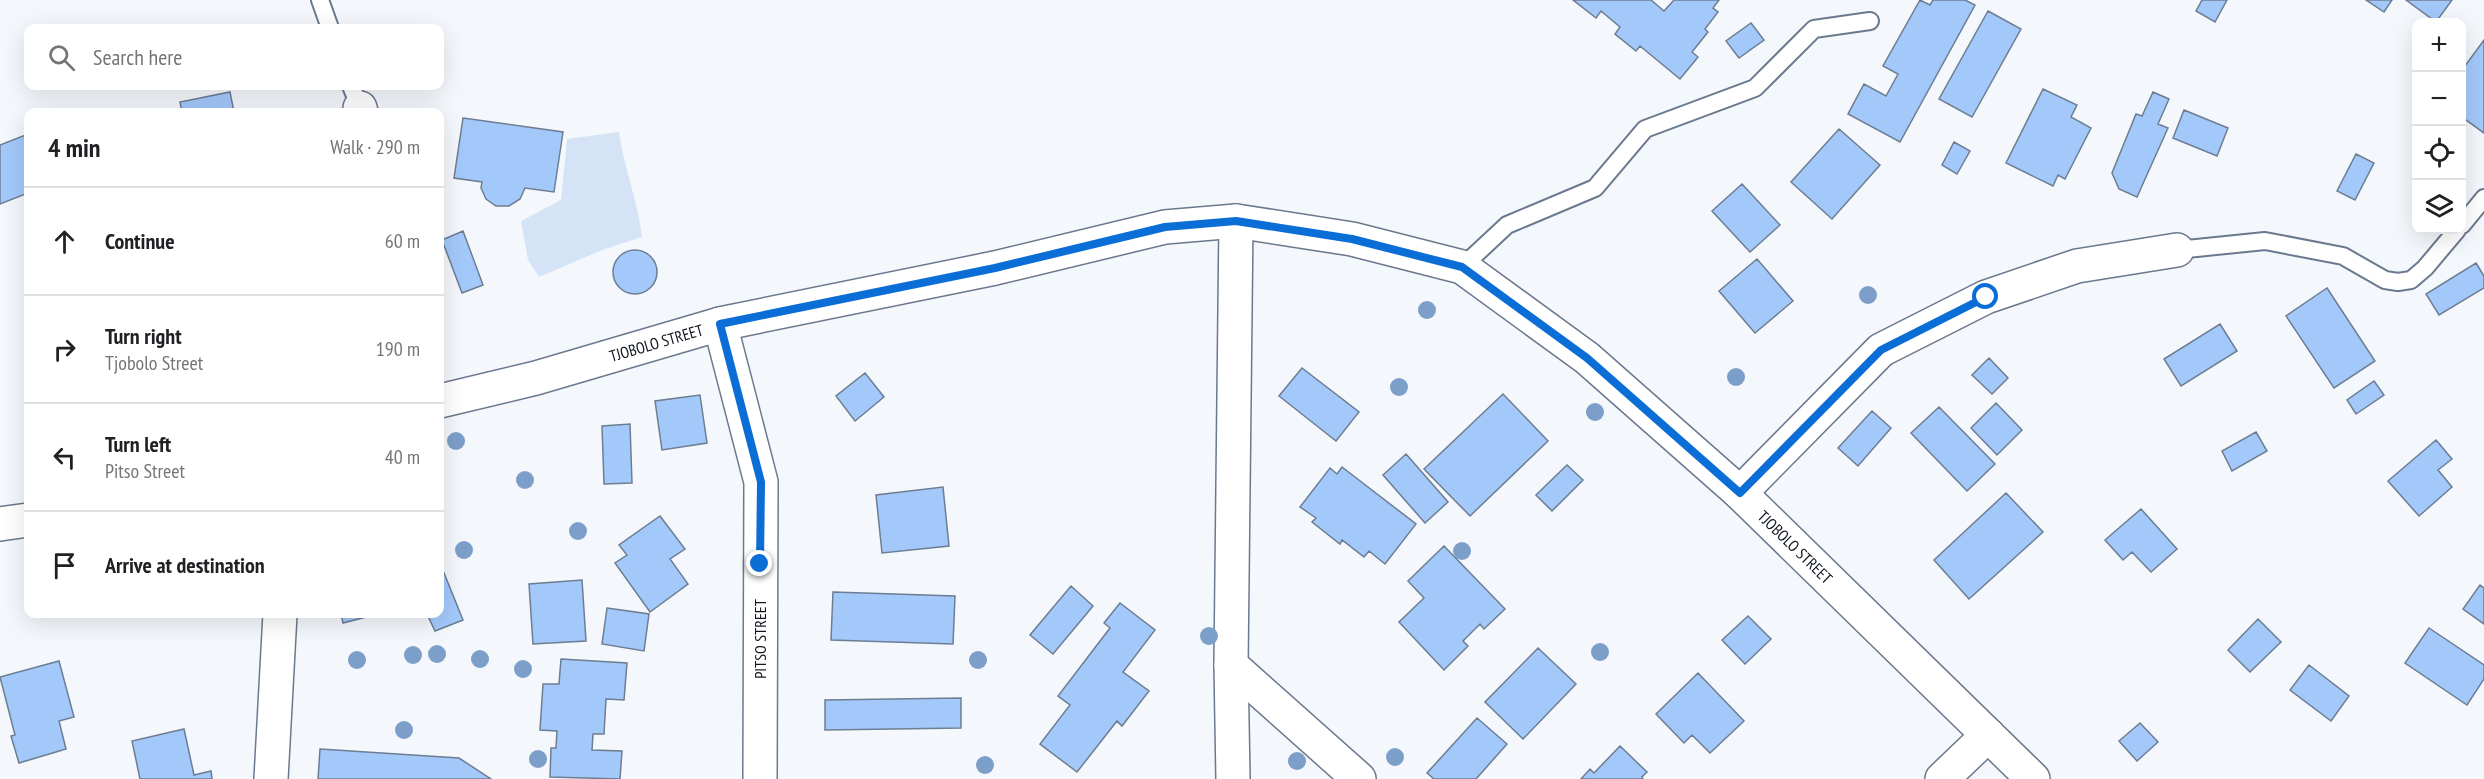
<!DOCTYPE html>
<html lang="en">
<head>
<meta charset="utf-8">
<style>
  :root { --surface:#fff; --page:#f2f2f2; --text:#202124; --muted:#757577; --line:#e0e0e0 }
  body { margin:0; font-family:"PT Sans Narrow",sans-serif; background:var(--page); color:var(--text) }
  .controls { position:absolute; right:18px; top:18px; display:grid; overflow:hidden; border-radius:12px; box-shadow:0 6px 24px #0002 }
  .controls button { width:54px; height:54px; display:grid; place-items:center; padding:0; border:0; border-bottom:2px solid var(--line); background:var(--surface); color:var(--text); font:30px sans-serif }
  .stop { position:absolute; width:18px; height:18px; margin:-14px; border:4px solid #0b6dd6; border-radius:50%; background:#fff }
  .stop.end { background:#0b6dd6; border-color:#fff; box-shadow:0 2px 6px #0008 }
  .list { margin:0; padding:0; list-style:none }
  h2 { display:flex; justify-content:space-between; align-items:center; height:78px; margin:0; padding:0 24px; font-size:26px }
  h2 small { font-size:20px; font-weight:400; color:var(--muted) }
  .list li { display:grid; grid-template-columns:39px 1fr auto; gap:18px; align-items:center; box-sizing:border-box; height:108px; padding:0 24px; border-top:2px solid var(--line) }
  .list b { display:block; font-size:22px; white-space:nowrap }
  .list p { margin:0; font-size:20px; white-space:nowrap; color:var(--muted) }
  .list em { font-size:20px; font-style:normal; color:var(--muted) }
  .icon { flex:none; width:33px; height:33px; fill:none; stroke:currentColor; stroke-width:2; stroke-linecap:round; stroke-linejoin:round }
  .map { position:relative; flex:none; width:2484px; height:779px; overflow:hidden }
  .search { position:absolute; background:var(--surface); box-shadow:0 6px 24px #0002; left:24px; top:24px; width:420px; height:66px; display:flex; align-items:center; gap:15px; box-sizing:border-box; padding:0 21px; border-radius:12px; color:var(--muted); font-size:22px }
  .panel { position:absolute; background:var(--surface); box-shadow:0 6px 24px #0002; left:24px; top:108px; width:420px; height:510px; border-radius:12px }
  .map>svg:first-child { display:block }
</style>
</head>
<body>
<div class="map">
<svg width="2484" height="779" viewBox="0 0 2484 779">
  <rect width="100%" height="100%" fill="#f4f7fc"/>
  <path fill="#d5e3f6" d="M619 132C624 168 638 202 642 237L602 250 539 277 528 260 521 221 561 200 567 139Z"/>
  <path fill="#a3c9fb" stroke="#6d7d92" stroke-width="1.5" d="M1573 0H1651L1664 11 1674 0H1719L1713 8 1718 12 1705 29 1708 32 1692 52 1698 57 1680 79 1640 46 1636 51 1615 34 1620 27 1601 11 1596 18Z
    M1920 0 1930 5 1933 0H1965L1975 5 1900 142 1848 114 1864 84 1886 96 1898 74 1883 66Z
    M2202 0H2227L2215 22 2196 11Z
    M2366 0H2392L2384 12Z
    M2406 0H2452L2436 22Z
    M1988 11 2021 29 1972 117 1939 99Z
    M1751 23 1764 40 1739 58 1726 41Z
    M2484 40V133L2462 117V70Z
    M2043 89 2077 105 2071 117 2091 128 2065 179 2058 175 2053 186 2006 163Z
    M230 92 234 112H182L180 102Z
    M2153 92 2169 99 2158 124 2168 128 2137 197 2119 189 2112 173 2136 114 2142 116Z
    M2184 110 2228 128 2217 156 2173 138Z
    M463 118 563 132 554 192 525 188 520 199 509 206H496L486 199 481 188 482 182 454 178Z
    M1839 129 1880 165 1832 219 1791 182Z
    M28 134V193L0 204V145Z
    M1954 142 1970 151 1957 174 1942 165Z
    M2356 154 2374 163 2355 200 2337 191Z
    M1742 184 1780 225 1750 252 1712 211Z
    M463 231 483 285 462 293 442 240Z
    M613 272a22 22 0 1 1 44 0a22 22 0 1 1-44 0Z
    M1757 259 1793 301 1755 333 1719 291Z
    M2476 263 2484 276V288L2439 315 2426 294Z
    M2327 288 2375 361 2334 388 2286 316Z
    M2220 324 2237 351 2181 386 2164 359Z
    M1989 358 2008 378 1992 394 1972 375Z
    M1302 368 1359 412 1336 441 1279 396Z
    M865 373 884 397 855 421 836 396Z
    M2374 381 2384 395 2356 414 2347 400Z
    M1503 394 1548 441 1470 516 1424 469Z
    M700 395 707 443 662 450 655 401Z
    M1996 403 2022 430 1997 455 1971 428Z
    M1939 407 1995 464 1967 491 1911 433Z
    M1872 411 1891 428 1858 466 1838 448Z
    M630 424 632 483 604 484 602 426Z
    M2256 432 2267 451 2232 471 2222 451Z
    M2436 440 2452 459 2438 470 2452 487 2419 516 2388 481Z
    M1406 454 1448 502 1425 523 1383 475Z
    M1567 465 1583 480 1552 511 1536 495Z
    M1342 467 1416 524 1385 564 1369 551 1364 557 1342 540 1340 544 1312 522 1316 518 1300 507 1330 468 1337 474Z
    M943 487 949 546 882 553 876 495Z
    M2006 493 2043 532 1969 599 1934 560Z
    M2141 509 2177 549 2151 572 2132 552 2123 560 2105 540Z
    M660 516 685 549 670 559 688 584 650 612 615 563 627 555 619 545Z
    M1444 546 1505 609 1484 629 1480 624 1463 641 1468 646 1444 670 1399 622 1424 598 1408 581Z
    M440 563 463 620 435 631 427 614H440Z
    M582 580 586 641 533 644 529 584Z
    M2480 585 2484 588V624L2463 609Z
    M1071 586 1093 606 1053 654 1030 635Z
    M833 592 955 596 953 644 831 640Z
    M1120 603 1155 630 1123 672 1149 691 1122 726 1117 721 1077 772 1040 744 1070 705 1058 696 1110 628 1104 623Z
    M607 608 649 614 644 651 602 644Z
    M341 614H378L343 623Z
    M1748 616 1771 639 1745 664 1722 640Z
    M2258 619 2281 642 2250 672 2228 650Z
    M2429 628 2484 665V679L2467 705 2405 663Z
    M1538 648 1576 684 1523 739 1485 702Z
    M561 659 627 663 624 700 606 699 604 734H593L592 750 622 751 620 779 550 777 551 748H556L557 731 540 730 543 684H559Z
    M59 661 74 717 59 721 66 749 19 763 11 736 15 735 0 677Z
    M2309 665 2349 696 2331 721 2290 690Z
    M1698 673 1744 721 1710 753 1692 735 1684 743 1656 714Z
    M961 698V728L825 730V700Z
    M1477 718 1507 744 1476 779H1434L1427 773Z
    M2140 723 2158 742 2137 761 2119 741Z
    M184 729 194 775 211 771 212 779H140L132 741Z
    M1620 746 1647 772 1642 777 1643 779H1581L1590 769 1594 773Z
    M320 749 459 758 491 779H318Z"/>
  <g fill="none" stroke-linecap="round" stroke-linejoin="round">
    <g stroke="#6a798e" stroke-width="20">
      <path id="lane" d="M320 0 330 28
        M351 86 360 108
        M2462 225 2484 198
        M2177 250 2265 241 2343 256 2385 280 2398 282 2411 280 2425 268 2457 230
        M1462 267 1507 225 1595 188 1645 129 1755 88 1814 29 1870 21"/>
    </g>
    <g stroke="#6a798e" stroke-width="36">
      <g id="street">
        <path d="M360 108 361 112"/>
        <path d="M720 324 761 482 760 779"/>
        <path id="s1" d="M440 401 536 378 720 324 995 268 1165 227 1236 221 1352 239 1462 267 1587 358 1740 493 2033 779"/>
        <path d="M1740 493 1881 350 1986 297 2077 266 2177 250"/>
        <path d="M0 524 28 520"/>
        <path d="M1231 665 1359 779"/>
        <path d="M271 779 280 614"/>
        <path d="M1233 779 1231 665 1236 221"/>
        <path d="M1942 779 1988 735"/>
      </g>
    </g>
    <use href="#lane" stroke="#fff" stroke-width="16"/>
    <use href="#street" stroke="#fff" stroke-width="33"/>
  </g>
  <g fill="#7c9fc9">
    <circle cx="1868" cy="295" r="9"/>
    <circle cx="1427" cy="310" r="9"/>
    <circle cx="1736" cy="377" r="9"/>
    <circle cx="1399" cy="387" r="9"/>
    <circle cx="1595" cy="412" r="9"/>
    <circle cx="456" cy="441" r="9"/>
    <circle cx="525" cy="480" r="9"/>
    <circle cx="578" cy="531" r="9"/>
    <circle cx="464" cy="550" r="9"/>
    <circle cx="1462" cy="551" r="9"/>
    <circle cx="1209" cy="636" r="9"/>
    <circle cx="1600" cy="652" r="9"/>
    <circle cx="437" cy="654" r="9"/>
    <circle cx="413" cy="655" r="9"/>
    <circle cx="480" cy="659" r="9"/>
    <circle cx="357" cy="660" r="9"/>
    <circle cx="978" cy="660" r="9"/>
    <circle cx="523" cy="669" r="9"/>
    <circle cx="404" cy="730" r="9"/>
    <circle cx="1395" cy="757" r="9"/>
    <circle cx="538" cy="759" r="9"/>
    <circle cx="1297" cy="761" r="9"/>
    <circle cx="985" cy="765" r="9"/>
  </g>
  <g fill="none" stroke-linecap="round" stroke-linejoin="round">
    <path stroke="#0b6dd6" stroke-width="8" d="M760 564 761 482 720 324 995 268 1165 227 1236 221 1352 239 1462 267 1587 358 1740 493 1881 350 1986 297"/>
  </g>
  <g text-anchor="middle" stroke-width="5" stroke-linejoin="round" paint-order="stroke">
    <g font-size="16" fill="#10161e" stroke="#fff">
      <text dy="6" stroke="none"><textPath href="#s1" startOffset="224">TJOBOLO STREET</textPath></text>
      <text dy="6" stroke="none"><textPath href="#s1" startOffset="1484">TJOBOLO STREET</textPath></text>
      <text transform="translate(760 639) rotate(-90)" y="6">PITSO STREET</text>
    </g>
  </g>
</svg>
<div class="controls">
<button>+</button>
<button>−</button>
<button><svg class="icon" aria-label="locate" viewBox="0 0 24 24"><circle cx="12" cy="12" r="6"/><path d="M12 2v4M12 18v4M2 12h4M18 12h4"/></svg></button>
<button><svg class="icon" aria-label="layers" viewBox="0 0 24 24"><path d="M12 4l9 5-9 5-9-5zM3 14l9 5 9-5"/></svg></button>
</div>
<div class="stop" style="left:1986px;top:297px"></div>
<div class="stop end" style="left:760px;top:564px"></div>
<div class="search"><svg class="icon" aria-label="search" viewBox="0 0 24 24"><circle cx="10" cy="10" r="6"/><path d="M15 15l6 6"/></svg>Search here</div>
<section class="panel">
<h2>4 min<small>Walk · 290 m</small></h2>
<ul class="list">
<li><svg class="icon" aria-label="ahead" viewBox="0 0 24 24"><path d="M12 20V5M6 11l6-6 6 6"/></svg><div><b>Continue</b></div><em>60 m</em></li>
<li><svg class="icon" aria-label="right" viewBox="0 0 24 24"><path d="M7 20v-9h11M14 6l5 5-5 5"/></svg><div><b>Turn right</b><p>Tjobolo Street</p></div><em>190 m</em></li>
<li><svg class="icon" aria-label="left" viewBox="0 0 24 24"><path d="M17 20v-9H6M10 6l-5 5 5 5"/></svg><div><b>Turn left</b><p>Pitso Street</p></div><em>40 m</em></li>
<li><svg class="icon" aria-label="arrive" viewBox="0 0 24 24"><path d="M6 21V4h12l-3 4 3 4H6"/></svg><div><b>Arrive at destination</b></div></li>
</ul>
</section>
</div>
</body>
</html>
